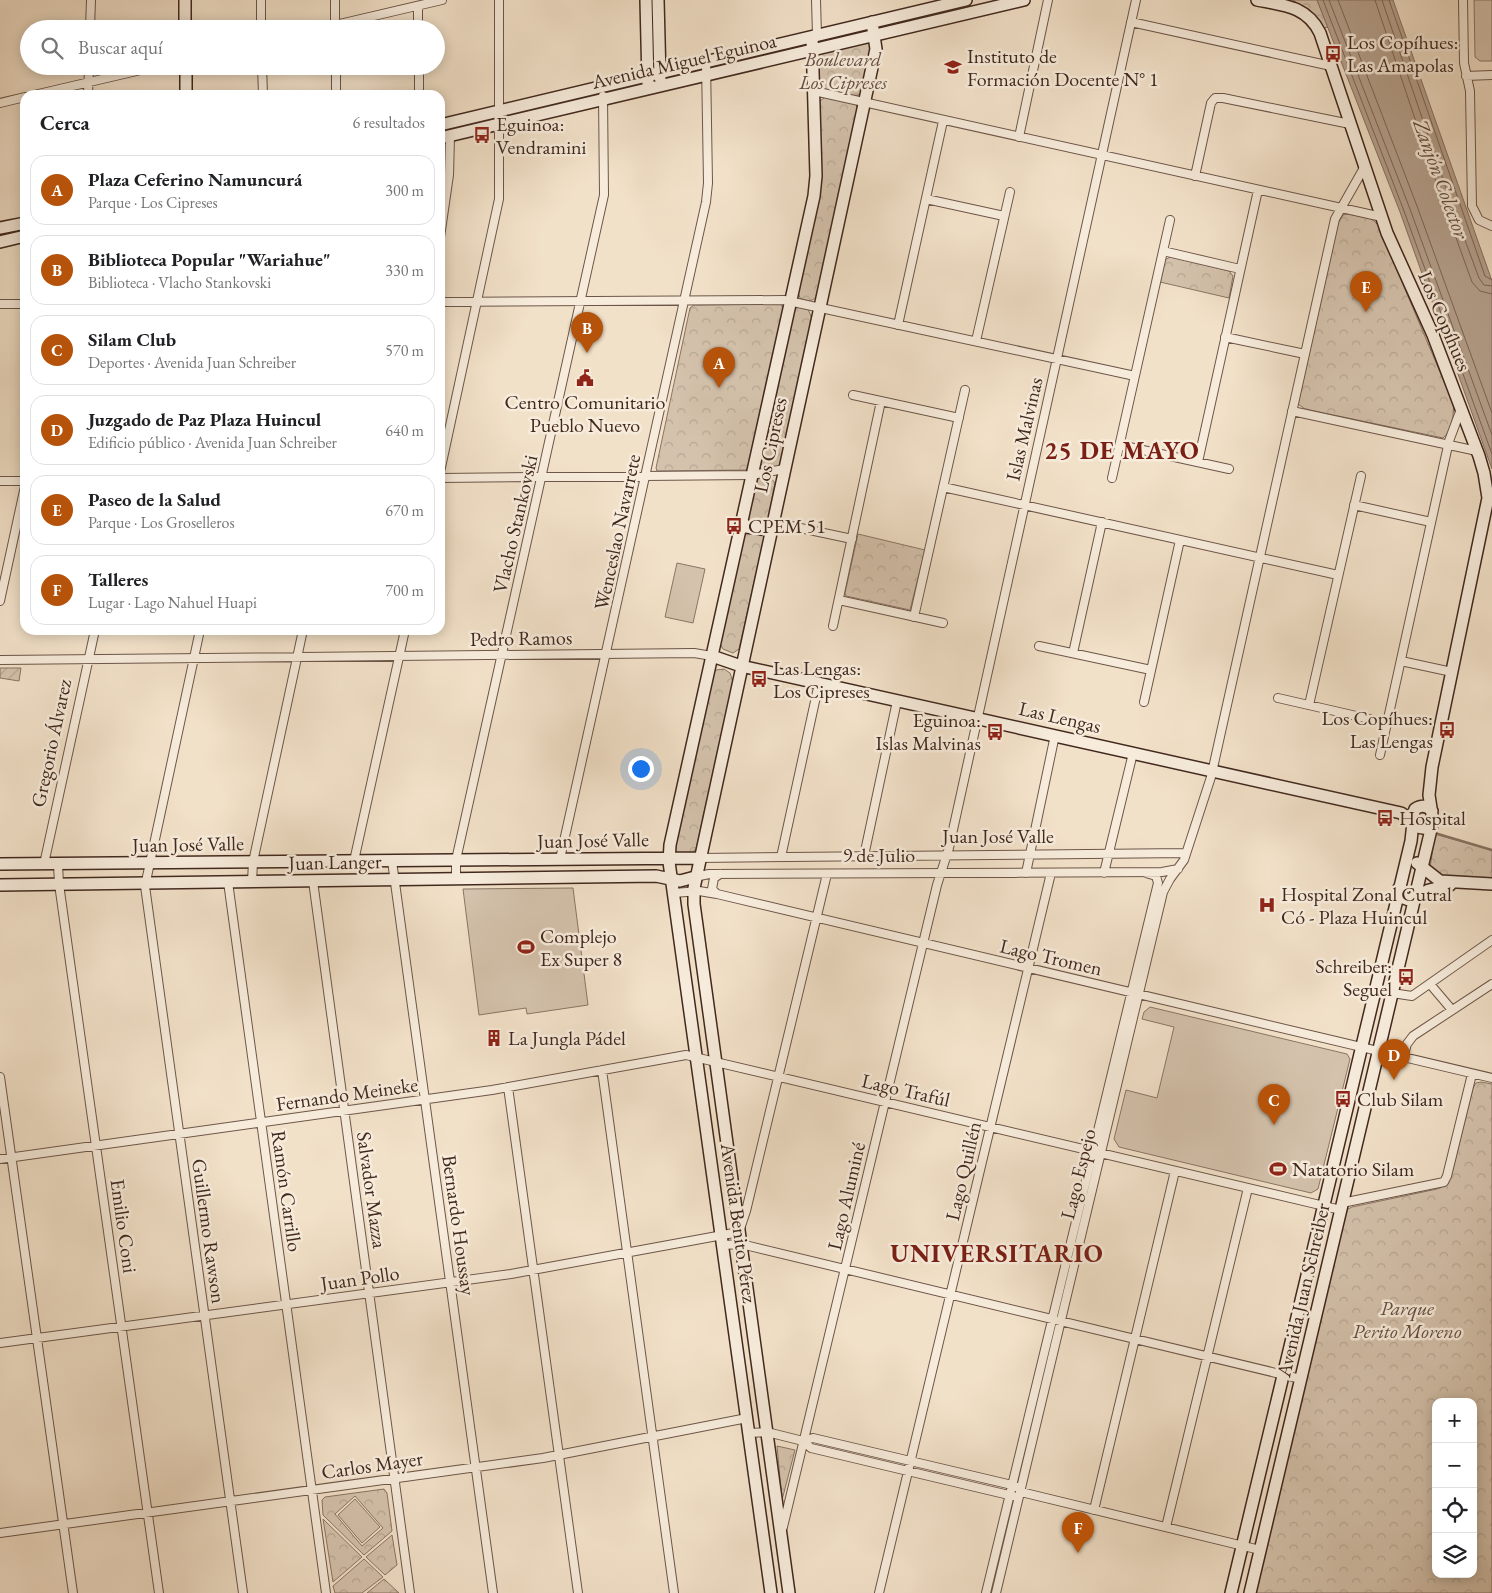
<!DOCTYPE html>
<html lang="es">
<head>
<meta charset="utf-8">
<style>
  :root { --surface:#fff; --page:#f6f6f6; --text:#202124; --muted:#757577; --line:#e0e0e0; --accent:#b45309 }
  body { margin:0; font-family:"EB Garamond",serif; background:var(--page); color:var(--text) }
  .controls { position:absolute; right:15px; bottom:15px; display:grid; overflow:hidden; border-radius:10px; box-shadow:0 2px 12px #0003 }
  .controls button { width:45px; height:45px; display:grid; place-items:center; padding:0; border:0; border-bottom:1px solid var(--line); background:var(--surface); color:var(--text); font:25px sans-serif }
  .you { position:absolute; left:640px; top:768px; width:18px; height:18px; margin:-12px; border:4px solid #fff; border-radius:50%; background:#1a73e8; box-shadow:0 0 0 8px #1a73e833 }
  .badge { display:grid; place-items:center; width:32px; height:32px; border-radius:50%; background:var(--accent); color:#fff; font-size:16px; font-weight:700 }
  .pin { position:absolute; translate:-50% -41px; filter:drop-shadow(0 1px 2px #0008) }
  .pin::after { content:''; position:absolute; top:26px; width:18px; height:15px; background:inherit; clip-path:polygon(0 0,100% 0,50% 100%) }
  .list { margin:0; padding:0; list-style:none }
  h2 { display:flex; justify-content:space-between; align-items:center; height:65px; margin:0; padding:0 20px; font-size:21px }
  h2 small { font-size:16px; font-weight:400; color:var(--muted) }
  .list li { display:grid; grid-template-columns:32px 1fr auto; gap:15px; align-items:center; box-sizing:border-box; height:70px; margin:0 10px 10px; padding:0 10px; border:1px solid var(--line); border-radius:15px }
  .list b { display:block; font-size:19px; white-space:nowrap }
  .list p { margin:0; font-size:16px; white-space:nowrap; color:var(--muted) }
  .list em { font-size:16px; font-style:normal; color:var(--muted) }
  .icon { flex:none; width:28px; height:28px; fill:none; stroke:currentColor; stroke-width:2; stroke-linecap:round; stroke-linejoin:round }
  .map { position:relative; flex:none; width:1492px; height:1593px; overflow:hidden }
  .search { position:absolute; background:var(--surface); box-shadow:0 2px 12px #0003; left:20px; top:20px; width:425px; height:55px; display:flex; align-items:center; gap:12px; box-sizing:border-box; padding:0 18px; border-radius:28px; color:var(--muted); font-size:19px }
  .panel { position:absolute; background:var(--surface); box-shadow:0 2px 12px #0003; left:20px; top:90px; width:425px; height:545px; border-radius:15px }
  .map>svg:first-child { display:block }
</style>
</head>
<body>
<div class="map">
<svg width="1492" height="1593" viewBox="0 0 1492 1593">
  <defs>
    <pattern id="park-crowns" width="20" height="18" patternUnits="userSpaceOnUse" patternTransform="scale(1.25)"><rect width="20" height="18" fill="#d4c2ac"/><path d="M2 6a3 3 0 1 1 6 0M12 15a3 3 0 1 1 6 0" fill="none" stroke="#b7a794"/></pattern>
    <pattern id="garden-furrows" width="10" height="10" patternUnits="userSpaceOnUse" patternTransform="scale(1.25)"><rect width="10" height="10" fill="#d4c2ac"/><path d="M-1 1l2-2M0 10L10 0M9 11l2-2" fill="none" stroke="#b7a794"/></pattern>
  </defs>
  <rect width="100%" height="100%" fill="#f2e1c9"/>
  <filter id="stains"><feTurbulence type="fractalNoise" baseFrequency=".004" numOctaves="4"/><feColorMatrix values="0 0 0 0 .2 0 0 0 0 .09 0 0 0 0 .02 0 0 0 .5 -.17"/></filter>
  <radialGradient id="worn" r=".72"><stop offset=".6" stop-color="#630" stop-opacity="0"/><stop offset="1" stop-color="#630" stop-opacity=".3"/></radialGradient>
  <path fill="#d4c2ac" stroke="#8a7565" d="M1474 0H1492V61H1480L1475 57Z
    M677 563 705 569 693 623 665 617Z
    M573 888 588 1005 527 1014 526 1008 479 1015 463 889Z
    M1150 1007 1347 1054 1350 1059 1318 1189 1311 1193 1119 1147 1114 1139 1126 1090 1157 1098 1174 1027 1142 1019 1144 1012Z
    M355 1499 380 1527 362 1543 338 1515Z"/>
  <path fill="url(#park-crowns)" stroke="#8a7565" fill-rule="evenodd" d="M1292 0H1317L1328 27 1324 28 1310 10Z
    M868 41 872 44 862 94 855 96 820 88 818 54Z
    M825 97 856 104 858 111 816 297C812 302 806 301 800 298L798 292 820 192 819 102Z
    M1348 214 1371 218 1378 225 1453 403C1455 413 1451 432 1443 438L1305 409 1298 404 1338 223 1343 215Z
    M1170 257 1229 271 1233 276 1229 298 1160 282 1165 260Z
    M781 304 783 309 747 470 657 471 656 468 690 308 694 305Z
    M799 307 808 309 812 319 780 463 779 466 766 469 760 463 794 309Z
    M762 477 771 478 775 483 767 524 749 523 747 519 757 479Z
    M745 529 765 533 739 649 733 653 723 649 720 644Z
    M858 534 925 550 910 610 846 596 845 593Z
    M724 669 730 673 733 682 696 849 691 853H677L674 849 713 674 716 670Z
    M1435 834 1492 850V878H1443L1430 868Z
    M1481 1082 1492 1084V1593H1254L1346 1210 1352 1207 1437 1189 1446 1185 1451 1177 1473 1088 1476 1083ZM1436 1402H1473V1574H1436Z
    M777 1446 795 1450 782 1500Z
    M384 1489 387 1493 392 1531 364 1555 323 1515 322 1500 325 1497ZM355 1496 383 1528 362 1546 335 1514Z
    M323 1519 362 1557 333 1582Z
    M392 1535 397 1565 385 1575 366 1557Z
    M364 1559 383 1577 362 1593H335L333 1586Z
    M384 1579 399 1593H367Z"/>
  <path fill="url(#garden-furrows)" stroke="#8a7565" d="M0 668H21L19 681 0 678Z"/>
  <path fill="#b6a28f" stroke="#877162" d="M1317 0H1393L1492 281V469L1400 212Z"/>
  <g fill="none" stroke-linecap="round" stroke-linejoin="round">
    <path stroke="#7c6556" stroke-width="1" d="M1323 0 1404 211 1492 454
      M1329 0 1410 209 1492 435
      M1338 0 1417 206 1492 413
      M1375 0 1441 196 1472 282 1480 291 1492 294
      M1382 0 1448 194 1479 278 1484 285 1492 286
      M1389 0 1485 276 1492 280"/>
    <path stroke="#877162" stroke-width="2.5" d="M1438 834 1492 850"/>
    <g stroke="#6d5649" stroke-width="10">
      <path id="street" d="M261 0V29
        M335 0V29
        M816 0 817 35
        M1463 0 1464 63 1470 91 1472 206 1479 220 1492 226
        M418 6V29
        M1131 22 1331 66
        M90 29 91 0
        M318 29 442 0
        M262 66 263 95
        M336 66V95
        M419 66V95
        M1466 76 1492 75
        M814 91 1382 217
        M34 95 158 66
        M88 95 89 66
        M0 103 25 97
        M1019 137 1048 0
        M1195 176 1211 103 1215 98H1223L1350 124
        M926 199 1004 216
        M440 237 449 175 450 136
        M1163 251 1240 269
        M440 302 784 300 1135 376
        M0 304H25
        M898 325 943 121
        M1225 337 1305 354
        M976 341 1010 192
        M853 395 959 418
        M1292 411 1477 451
        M1120 445 1229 469
        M1198 462 1258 190
        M440 472 499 199V0
        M440 478 752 475 784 469
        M1112 478 1170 220
        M0 481H25
        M943 487 1338 575
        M1354 505 1431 522
        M772 522 852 539
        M839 600 943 623
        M0 601 25 486
        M914 617 965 390
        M833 626 881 401
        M200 630 145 886 243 1593
        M1039 646 1151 670
        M1073 653 1102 522
        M0 660 694 653 712 656
        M1401 661 1452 672
        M1278 698 1387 723
        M1144 702 1180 540
        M1309 705 1361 476
        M1380 755 1449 441 1461 409
        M864 856 897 701
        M781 857 819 683
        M699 858 1186 853
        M560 859 706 202 708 183 706 62
        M354 861 405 630
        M392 861 493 1593
        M44 864 95 630
        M58 864 59 884 159 1593
        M1026 873 1055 735
        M1104 873 1133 753
        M695 877 709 874 1162 872 1178 869
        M456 879V860L604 195 603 96
        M313 881 410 1593
        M228 882 326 1593
        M252 882 253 862 303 630
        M674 893 699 891 717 894 1492 1078
        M717 894 712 889 714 878 720 874
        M1430 984 1452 1010
        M1392 993 1412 996 1492 940
        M1403 1058 1407 1044 1413 1036 1492 984
        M602 1070 674 1593
        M0 1077 73 1593
        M508 1087 578 1593
        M0 1159 492 1090 686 1055 1341 1210
        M1342 1203 1444 1182 1447 1176 1472 1074
        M723 1245 741 1244 1301 1379
        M0 1343 511 1274 739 1232 746 1211 827 874
        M749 1433 767 1432 803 1441 811 1448 1013 1496
        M803 1441 813 1438 1012 1485 1019 1488 1021 1492 1260 1550
        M1094 1510 1175 1171
        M783 1527 937 885 949 848 1136 0
        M1166 1527 1248 1188
        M0 1533 543 1458 747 1418
        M879 1593 1051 873
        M986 1593 1158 883 1156 876 1146 873
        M996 1593 1163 892 1170 879 1184 860 1211 777 1335 219 1365 166"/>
    </g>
    <g stroke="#41281e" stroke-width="14">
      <path id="secondary" d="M185 0V29
        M646 0 648 83
        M658 0 660 78
        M186 66V95
        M440 125 966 0
        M440 138 1024 0
        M0 228 25 223
        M0 242 25 236
        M742 521 746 527 768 530 771 527
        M712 656 741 666 1401 813 1412 821
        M1432 811C1427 805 1421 805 1415 809L1412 818C1413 826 1419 829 1427 828L1433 821
        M1417 863 1440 881 1492 884
        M0 864 699 858
        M0 885 656 876 680 881 695 877
        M1399 888 1401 897 1409 900 1429 890 1450 885
        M771 1593 669 862 670 845 814 196 816 176 812 37
        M789 1593 694 904V888L876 49 872 22
        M1231 1593 1411 841 1413 822
        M1250 1593 1433 821 1429 795 1432 767 1488 498 1484 473 1479 456 1433 335 1387 233 1320 33C1307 6 1283 5 1257 0"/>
    </g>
    <use href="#street" stroke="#f7ecdc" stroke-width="8"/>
    <use href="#secondary" stroke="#f7ecdc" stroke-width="11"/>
  </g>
  <defs>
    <g id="bus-bare" transform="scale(1.35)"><path d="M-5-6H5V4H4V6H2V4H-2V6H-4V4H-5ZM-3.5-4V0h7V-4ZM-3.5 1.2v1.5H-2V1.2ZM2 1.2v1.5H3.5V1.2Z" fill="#8f2418" stroke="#f7ecdc" stroke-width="2.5" paint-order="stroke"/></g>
    <g id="university-bare" transform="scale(1.35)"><path d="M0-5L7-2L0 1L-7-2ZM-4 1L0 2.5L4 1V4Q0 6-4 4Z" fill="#8f2418" stroke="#f7ecdc" stroke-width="2.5" paint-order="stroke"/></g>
    <g id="civic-bare" transform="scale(1.35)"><path d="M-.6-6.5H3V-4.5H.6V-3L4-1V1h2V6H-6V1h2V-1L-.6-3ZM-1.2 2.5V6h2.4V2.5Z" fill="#8f2418" stroke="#f7ecdc" stroke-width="2.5" paint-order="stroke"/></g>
    <g id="hospital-bare" transform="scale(1.35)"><path d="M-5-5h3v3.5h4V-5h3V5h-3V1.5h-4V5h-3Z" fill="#8f2418" stroke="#f7ecdc" stroke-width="2.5" paint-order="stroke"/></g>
    <g id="stadium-bare" transform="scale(1.35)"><path d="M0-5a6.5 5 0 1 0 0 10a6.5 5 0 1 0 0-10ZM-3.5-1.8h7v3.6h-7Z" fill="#8f2418" stroke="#f7ecdc" stroke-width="2.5" paint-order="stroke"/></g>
    <g id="building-bare" transform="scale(1.35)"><path d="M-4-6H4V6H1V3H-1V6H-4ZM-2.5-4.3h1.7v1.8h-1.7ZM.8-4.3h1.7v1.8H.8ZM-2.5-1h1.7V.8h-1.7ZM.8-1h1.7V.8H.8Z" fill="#8f2418" stroke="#f7ecdc" stroke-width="2.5" paint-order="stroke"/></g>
  </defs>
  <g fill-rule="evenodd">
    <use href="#bus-bare" x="1333" y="54"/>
    <use href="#university-bare" x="953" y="67"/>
    <use href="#bus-bare" x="482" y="135"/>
    <use href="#civic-bare" x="585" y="378"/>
    <use href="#bus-bare" x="734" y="526"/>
    <use href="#bus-bare" x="759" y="679"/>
    <use href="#bus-bare" x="1447" y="730"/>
    <use href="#bus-bare" x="995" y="732"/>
    <use href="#bus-bare" x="1385" y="818"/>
    <use href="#hospital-bare" x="1267" y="905"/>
    <use href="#stadium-bare" x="526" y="947"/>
    <use href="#bus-bare" x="1406" y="977"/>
    <use href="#building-bare" x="494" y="1038"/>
    <use href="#bus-bare" x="1343" y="1099"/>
    <use href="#stadium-bare" x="1278" y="1169"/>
  </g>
  <g text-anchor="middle" stroke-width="5" stroke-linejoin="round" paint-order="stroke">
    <g font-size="20" fill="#41281e" stroke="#f7ecdc" text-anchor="start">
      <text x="1347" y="49">Los Copíhues:<tspan x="1347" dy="23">Las Amapolas</tspan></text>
      <text x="967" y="63">Instituto de<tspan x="967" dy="23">Formación Docente N° 1</tspan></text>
      <text x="496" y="131">Eguinoa:<tspan x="496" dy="23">Vendramini</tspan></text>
      <text x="585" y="409" text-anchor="middle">Centro Comunitario<tspan x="585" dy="23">Pueblo Nuevo</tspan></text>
      <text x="748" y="533">CPEM 51</text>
      <text x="773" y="675">Las Lengas:<tspan x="773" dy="23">Los Cipreses</tspan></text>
      <text x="1433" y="725" text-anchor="end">Los Copíhues:<tspan x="1433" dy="23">Las Lengas</tspan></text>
      <text x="981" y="727" text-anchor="end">Eguinoa:<tspan x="981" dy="23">Islas Malvinas</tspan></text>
      <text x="1399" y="825">Hospital</text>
      <text x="1281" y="901">Hospital Zonal Cutral<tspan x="1281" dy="23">Có - Plaza Huincul</tspan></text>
      <text x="540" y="943">Complejo<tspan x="540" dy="23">Ex Super 8</tspan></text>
      <text x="1392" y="973" text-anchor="end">Schreiber:<tspan x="1392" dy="23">Seguel</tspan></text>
      <text x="508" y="1045">La Jungla Pádel</text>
      <text x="1357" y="1106">Club Silam</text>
      <text x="1292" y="1176">Natatorio Silam</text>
    </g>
    <g font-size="20" font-style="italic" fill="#664e42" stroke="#f7ecdc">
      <text x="843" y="66">Boulevard<tspan x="843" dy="23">Los Cipreses</tspan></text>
      <text x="1407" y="1315">Parque<tspan x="1407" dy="23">Perito Moreno</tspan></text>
    </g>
    <g font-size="20" fill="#41281e" stroke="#f7ecdc">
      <text transform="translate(684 61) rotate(-13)" y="7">Avenida Miguel Eguinoa</text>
      <text transform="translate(1445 321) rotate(67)" y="7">Los Copíhues</text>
      <text transform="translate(1024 429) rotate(-77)" y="7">Islas Malvinas</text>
      <text transform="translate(770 445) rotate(-78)" y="7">Los Cipreses</text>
      <text transform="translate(515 524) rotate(-77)" y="7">Vlacho Stankovski</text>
      <text transform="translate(617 532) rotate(-78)" y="7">Wenceslao Navarrete</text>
      <text transform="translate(521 638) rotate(-1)" y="7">Pedro Ramos</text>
      <text transform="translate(1060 717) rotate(13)" y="7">Las Lengas</text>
      <text transform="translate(51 743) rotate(-78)" y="7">Gregorio Álvarez</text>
      <text x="998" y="843">Juan José Valle</text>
      <text transform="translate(593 840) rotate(-1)" y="7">Juan José Valle</text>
      <text transform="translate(188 844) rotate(-1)" y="7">Juan José Valle</text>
      <text x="879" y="862">9 de Julio</text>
      <text transform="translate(335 862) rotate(-1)" y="7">Juan Langer</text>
      <text transform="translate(1051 957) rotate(13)" y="7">Lago Tromen</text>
      <text transform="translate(906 1090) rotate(13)" y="7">Lago Trafúl</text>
      <text transform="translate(347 1094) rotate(-8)" y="7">Fernando Meineke</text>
      <text transform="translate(963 1171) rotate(-77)" y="7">Lago Quillén</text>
      <text transform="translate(1078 1174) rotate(-76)" y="7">Lago Espejo</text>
      <text transform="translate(372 1190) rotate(82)" y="7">Salvador Mazza</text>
      <text transform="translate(287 1191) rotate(82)" y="7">Ramón Carrillo</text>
      <text transform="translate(846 1196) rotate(-77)" y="7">Lago Aluminé</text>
      <text transform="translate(739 1223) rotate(82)" y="7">Avenida Benito Pérez</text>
      <text transform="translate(459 1225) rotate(82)" y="7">Bernardo Houssay</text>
      <text transform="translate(124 1226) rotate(82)" y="7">Emilio Coni</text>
      <text transform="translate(209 1231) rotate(82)" y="7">Guillermo Rawson</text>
      <text transform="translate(360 1278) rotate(-8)" y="7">Juan Pollo</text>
      <text transform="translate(1303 1290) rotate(-77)" y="7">Avenida Juan Schreiber</text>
      <text transform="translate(372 1465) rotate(-8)" y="7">Carlos Mayer</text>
    </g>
    <g font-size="21" font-style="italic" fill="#644d40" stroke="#f7ecdc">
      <text transform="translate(1441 179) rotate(70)" y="7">Zanjón Colector</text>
    </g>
    <g font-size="25" font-weight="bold" letter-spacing="1" fill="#7a1f14" stroke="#f7ecdc">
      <text x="1122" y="459">25 DE MAYO</text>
      <text x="997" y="1262">UNIVERSITARIO</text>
    </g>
  </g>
  <rect width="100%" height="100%" filter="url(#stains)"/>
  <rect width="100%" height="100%" fill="url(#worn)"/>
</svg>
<div class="controls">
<button>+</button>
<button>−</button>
<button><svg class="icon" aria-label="locate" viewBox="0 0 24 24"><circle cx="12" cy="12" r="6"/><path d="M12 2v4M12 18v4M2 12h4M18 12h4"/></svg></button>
<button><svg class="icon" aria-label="layers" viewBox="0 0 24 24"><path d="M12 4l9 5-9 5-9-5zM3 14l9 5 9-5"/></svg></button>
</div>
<div class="you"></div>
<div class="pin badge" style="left:719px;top:388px">A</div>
<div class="pin badge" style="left:587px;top:353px">B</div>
<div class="pin badge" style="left:1274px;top:1125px">C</div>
<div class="pin badge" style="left:1394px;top:1080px">D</div>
<div class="pin badge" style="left:1366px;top:312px">E</div>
<div class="pin badge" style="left:1078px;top:1553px">F</div>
<div class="search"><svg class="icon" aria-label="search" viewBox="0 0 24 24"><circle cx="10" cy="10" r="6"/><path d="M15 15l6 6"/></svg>Buscar aquí</div>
<section class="panel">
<h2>Cerca<small>6 resultados</small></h2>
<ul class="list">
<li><span class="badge">A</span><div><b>Plaza Ceferino Namuncurá</b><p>Parque · Los Cipreses</p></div><em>300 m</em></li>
<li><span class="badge">B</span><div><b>Biblioteca Popular &quot;Wariahue&quot;</b><p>Biblioteca · Vlacho Stankovski</p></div><em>330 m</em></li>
<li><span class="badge">C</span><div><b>Silam Club</b><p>Deportes · Avenida Juan Schreiber</p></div><em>570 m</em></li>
<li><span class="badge">D</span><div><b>Juzgado de Paz Plaza Huincul</b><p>Edificio público · Avenida Juan Schreiber</p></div><em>640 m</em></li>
<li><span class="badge">E</span><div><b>Paseo de la Salud</b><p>Parque · Los Groselleros</p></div><em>670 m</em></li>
<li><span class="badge">F</span><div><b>Talleres</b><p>Lugar · Lago Nahuel Huapi</p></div><em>700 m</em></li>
</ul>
</section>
</div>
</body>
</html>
